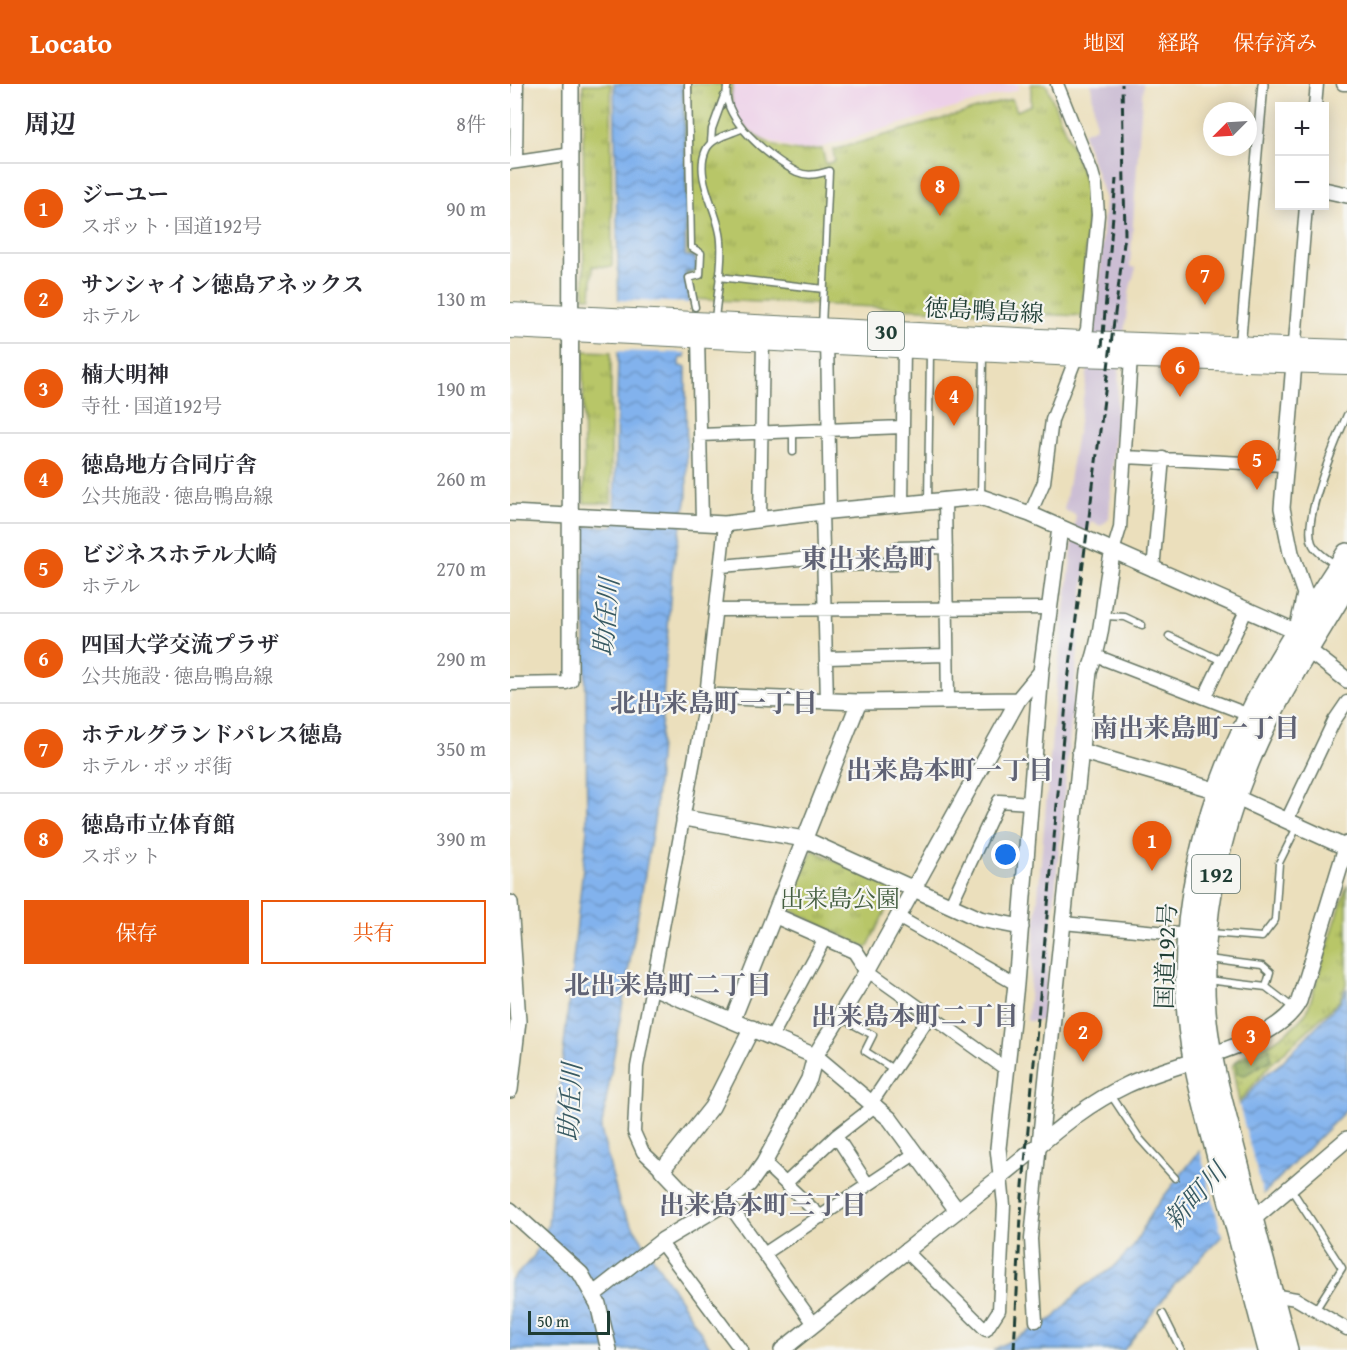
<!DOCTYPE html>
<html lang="ja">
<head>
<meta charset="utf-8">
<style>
  :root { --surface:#fff; --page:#f7f7f7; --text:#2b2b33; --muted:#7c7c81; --line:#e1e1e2; --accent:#ea580c }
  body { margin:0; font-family:"Gentium Book Plus","Noto Serif JP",serif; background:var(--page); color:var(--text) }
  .controls { position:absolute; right:18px; top:18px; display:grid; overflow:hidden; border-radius:0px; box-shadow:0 3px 15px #0003 }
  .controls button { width:54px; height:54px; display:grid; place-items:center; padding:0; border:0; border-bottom:2px solid var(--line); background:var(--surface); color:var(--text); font:30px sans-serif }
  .compass { position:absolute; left:693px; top:18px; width:54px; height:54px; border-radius:50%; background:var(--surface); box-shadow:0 3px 15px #0003; rotate:246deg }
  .scale { position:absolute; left:18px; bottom:15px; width:82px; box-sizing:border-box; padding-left:6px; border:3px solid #1f3d34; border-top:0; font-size:16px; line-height:21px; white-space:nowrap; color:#1f3d34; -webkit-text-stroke:4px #f6f6f2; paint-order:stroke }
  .you { position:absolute; left:496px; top:771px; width:21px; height:21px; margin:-15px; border:4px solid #fff; border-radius:50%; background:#1a73e8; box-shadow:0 0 0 9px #1a73e833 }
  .badge { display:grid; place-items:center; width:39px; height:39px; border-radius:50%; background:var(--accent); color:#fff; font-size:20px; font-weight:700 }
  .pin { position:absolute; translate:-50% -50px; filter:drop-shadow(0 2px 3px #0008) }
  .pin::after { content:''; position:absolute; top:32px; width:21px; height:18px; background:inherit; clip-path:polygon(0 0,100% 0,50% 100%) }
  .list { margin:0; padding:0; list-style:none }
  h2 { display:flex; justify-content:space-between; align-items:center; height:78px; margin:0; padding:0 24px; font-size:26px }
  h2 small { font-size:20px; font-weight:400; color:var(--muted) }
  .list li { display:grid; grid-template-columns:39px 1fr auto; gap:18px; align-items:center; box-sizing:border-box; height:90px; padding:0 24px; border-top:2px solid var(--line) }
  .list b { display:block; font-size:22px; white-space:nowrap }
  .list p { margin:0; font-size:20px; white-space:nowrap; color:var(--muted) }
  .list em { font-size:20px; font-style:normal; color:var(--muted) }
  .actions { display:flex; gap:12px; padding:18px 24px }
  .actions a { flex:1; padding:14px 0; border:2px solid var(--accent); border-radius:0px; text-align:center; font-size:21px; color:var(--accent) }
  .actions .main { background:var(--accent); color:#fff }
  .map { position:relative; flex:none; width:837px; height:1266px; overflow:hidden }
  header { display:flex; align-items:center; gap:36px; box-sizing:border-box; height:84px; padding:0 30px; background:var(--accent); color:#fff }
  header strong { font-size:28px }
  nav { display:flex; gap:33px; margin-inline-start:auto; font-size:21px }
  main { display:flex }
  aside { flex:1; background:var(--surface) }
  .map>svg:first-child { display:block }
</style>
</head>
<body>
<header>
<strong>Locato</strong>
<nav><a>地図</a><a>経路</a><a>保存済み</a></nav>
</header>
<main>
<aside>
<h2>周辺<small>8件</small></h2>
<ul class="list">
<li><span class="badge">1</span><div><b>ジーユー</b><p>スポット · 国道192号</p></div><em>90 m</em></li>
<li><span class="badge">2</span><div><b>サンシャイン徳島アネックス</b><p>ホテル</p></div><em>130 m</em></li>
<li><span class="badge">3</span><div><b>楠大明神</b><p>寺社 · 国道192号</p></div><em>190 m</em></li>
<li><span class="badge">4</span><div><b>徳島地方合同庁舎</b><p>公共施設 · 徳島鴨島線</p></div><em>260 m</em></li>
<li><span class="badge">5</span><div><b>ビジネスホテル大崎</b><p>ホテル</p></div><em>270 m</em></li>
<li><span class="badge">6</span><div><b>四国大学交流プラザ</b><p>公共施設 · 徳島鴨島線</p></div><em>290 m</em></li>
<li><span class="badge">7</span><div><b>ホテルグランドパレス徳島</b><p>ホテル · ポッポ街</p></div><em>350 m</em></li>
<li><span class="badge">8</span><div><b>徳島市立体育館</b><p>スポット</p></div><em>390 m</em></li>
</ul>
<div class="actions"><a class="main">保存</a><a>共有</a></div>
</aside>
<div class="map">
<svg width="837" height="1266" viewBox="0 0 837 1266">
  <defs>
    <pattern id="grass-tufts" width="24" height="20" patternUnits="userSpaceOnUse" patternTransform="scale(1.5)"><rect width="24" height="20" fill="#b8c668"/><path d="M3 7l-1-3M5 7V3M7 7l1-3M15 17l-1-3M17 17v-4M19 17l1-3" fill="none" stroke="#95a256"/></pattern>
    <pattern id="forest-firs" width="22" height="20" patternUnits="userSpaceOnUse" patternTransform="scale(1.5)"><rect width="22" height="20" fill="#92ab5c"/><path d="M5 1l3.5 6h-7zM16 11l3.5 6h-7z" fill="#778c4d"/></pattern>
    <pattern id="water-waves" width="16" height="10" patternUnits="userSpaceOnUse" patternTransform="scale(1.5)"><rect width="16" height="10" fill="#82b2ed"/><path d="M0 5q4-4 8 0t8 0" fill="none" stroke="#6a92c1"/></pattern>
  </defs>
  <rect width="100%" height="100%" fill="#f6f6f2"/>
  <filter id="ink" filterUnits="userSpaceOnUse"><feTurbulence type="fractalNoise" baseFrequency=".0167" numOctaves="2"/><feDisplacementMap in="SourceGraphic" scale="12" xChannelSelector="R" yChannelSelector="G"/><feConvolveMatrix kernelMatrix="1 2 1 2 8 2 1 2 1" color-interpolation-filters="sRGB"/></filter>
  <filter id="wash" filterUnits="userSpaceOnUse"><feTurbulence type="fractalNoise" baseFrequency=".008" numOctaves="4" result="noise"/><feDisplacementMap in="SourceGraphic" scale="24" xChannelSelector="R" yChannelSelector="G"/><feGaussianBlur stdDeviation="1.35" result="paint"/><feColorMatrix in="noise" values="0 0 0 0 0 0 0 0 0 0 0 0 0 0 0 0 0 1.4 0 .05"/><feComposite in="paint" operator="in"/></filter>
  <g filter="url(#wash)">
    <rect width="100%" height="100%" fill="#ebdfbc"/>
    <path fill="#edd0e8" d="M224 0H509V5L312 63 288 66 251 54 234 41 224 26 221 12Z"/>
    <path fill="#ccbed4" d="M581 0H633L620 182 626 184 620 204 609 287 599 435 591 442 580 437 533 937H517L547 595 566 431 554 426 578 285 589 203 595 115 573 49 586 43Z"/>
    <path fill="url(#grass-tufts)" stroke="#6c824e" stroke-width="1.5" d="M73 0H101L102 183 83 182 81 213H74Z
      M174 0H223C212 37 255 65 289 67 296 67 304 65 312 65L316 80 325 77 323 66 502 15 507 27 521 21V0H536L574 93 578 120 572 232 181 215 177 189 187 188 188 172 178 170Z
      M73 267 101 268V419H74Z
      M303 766 385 807 357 864 275 823Z
      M837 801V898L829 917 759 982 729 1018 722 982C730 969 751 965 764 957 777 949 787 940 797 928Z"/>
    <path fill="url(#forest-firs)" stroke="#587448" stroke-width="1.5" d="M760 964 761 976 735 991 727 990 725 978Z"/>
    <path fill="url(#water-waves)" stroke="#507890" stroke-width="1.5" d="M104 0H172L176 92 175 172 185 173 186 186 175 188 179 217 175 273 170 274 169 282 176 283 177 413 162 487 145 732 91 1046 110 1122 202 1266H0V1198L24 1172 38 1141 47 1028 77 745 74 443 104 442 109 232Z
      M837 904V1025L664 1201 614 1266H483L544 1234 573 1203 603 1184 622 1164 644 1125 688 1069 754 992 771 979 830 918Z"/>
    <path fill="#ebdfbc" d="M106 216 181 219 178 269 105 267Z
      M729 1021 754 1113 713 1156 689 1063 718 1029Z"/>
  </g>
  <g filter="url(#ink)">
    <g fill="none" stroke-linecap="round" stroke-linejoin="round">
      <g stroke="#667664" stroke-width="9">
        <path id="service" d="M178 0 181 163 191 169 190 191 179 194 185 223
          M218 0C207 32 261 75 287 88 298 93 308 90 319 87L312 243
          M201 58 202 45 214 12
          M209 193 314 205
          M205 236C207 210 213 182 211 157 210 129 183 94 196 66 201 54 220 50 231 45
          M283 348V368
          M471 413 473 270
          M418 417 420 268
          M826 481C818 475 805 468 802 459 792 434 826 357 837 331
          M595 532 615 533 632 541
          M659 552 712 577
          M700 849 752 853 765 836 769 779 788 741
          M697 896 756 903 760 889 752 882 698 875
          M756 903 782 923
          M329 933 363 951 355 967 383 985
          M601 1011 630 1055 665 1094
          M781 1105 832 1184 806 1225
          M653 1230 671 1266"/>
      </g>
      <g stroke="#667664" stroke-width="12">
        <path id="pedestrian" d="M730 264 753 0"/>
      </g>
      <g stroke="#667664" stroke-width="15">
        <path id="minor" d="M833 0H837
          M805 22 807 0
          M6 77 7 0
          M0 79 62 70
          M188 252 192 438
          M317 254 320 427
          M784 270 796 122
          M190 351 393 343
          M615 373 775 381
          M435 415 438 617
          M392 421 394 263
          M312 428 317 617
          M520 430 534 398 542 336 577 245 588 131 586 102 582 88 547 0
          M250 436 253 255
          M603 467 610 444 621 273
          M313 481 386 480 387 464 436 463
          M212 482 313 473
          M643 486 653 374
          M206 526 540 524
          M586 572 739 631
          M316 574 437 571
          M0 600 56 599 60 596
          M695 612 736 527
          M777 736 824 637 837 618
          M440 822 489 717 521 719
          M388 833 506 900
          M553 839 679 851
          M358 887 497 986
          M262 952 315 854
          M362 1018 421 930
          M326 1052 358 1101
          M254 1079 311 1133
          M152 1086 133 1068 124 1048 127 983 196 612 215 440
          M276 1099 326 1052 366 1021
          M217 1118 304 1240
          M151 1159 231 1266
          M395 1166 476 1246 489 1226 494 1121 491 1092
          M254 1170 406 1069
          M762 1211 786 1215 837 1245
          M526 1237 521 1155 530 1059"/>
      </g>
      <g stroke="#667664" stroke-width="18">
        <path id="tertiary" d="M814 106 837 111
          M784 279 772 424 781 469 795 510 789 537
          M0 429 215 440 320 427 471 413 520 430 787 548 798 566 837 596
          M60 596 61 0
          M196 612 349 618 508 616
          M570 667 708 707
          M725 713 837 764
          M174 734 294 755 470 835 511 843
          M0 819 8 937 0 1006
          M266 832 345 867 358 887
          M143 903 305 972 380 1035 446 1125
          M223 935 349 618
          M530 1059 579 588C595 549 593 507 603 467
          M491 1092 488 1064 506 900 531 588
          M0 1126 71 1190 88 1220 99 1266
          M195 1131 152 1086 202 1023 242 944
          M742 1136 837 1055
          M84 1210 153 1156 217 1118 239 1100 254 1079 299 995 305 972 358 887 508 616 531 588 550 444
          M272 1266C344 1208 416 1151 489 1094 534 1059 563 1027 617 1001 661 979 767 962 789 917L837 760"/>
      </g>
      <g stroke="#667664" stroke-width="22">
        <path id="primary" d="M0 229 572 257 837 266
          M0 244 567 272 837 280"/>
      </g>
      <g stroke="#667664" stroke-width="24">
        <path id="trunk" d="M759 1266C742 1202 725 1137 708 1073 696 1026 682 980 678 932 669 831 695 723 739 633 766 576 803 523 837 470
          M777 1266C759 1200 742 1135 725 1069 713 1022 699 975 695 927 689 844 706 756 738 679 763 616 803 558 837 500"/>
      </g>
      <use href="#service" stroke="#fff" stroke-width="6"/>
      <use href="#pedestrian" stroke="#fff" stroke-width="9"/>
      <use href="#minor" stroke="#fff" stroke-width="12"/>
      <use href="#tertiary" stroke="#fff" stroke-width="15"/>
      <use href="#primary" stroke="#fff" stroke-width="20"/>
      <use href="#trunk" stroke="#fff" stroke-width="21"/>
      <path stroke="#1f3d34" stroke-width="3" stroke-dasharray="9 4.5" stroke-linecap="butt" d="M592 263 606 95
        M504 1266 512 1113 558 597 615 151 612 0"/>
    </g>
  </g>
  <g text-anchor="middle" stroke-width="4.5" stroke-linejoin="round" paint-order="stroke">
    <g fill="#f6f6f2" stroke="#60746d" stroke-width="1.5">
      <rect x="358" y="228" width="36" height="38" rx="4.5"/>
      <rect x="682" y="771" width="48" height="38" rx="4.5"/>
    </g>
    <g font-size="22" font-weight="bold" fill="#1f3d34">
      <text x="376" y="255">30</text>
      <text x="706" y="798">192</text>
    </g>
    <g font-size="24" fill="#1f3d34" stroke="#f6f6f2">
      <text transform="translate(474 227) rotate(3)" y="8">徳島鴨島線</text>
      <text transform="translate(656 872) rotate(-88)" y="8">国道192号</text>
    </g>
    <g font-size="24" fill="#455f41" stroke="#f6f6f2">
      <text x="330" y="823">出来島公園</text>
    </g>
    <g font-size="26" font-style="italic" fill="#385a62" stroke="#f6f6f2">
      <text transform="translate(96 533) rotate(-85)" y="9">助任川</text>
      <text transform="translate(60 1018) rotate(-87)" y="9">助任川</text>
      <text transform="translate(685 1112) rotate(-48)" y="9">新町川</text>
    </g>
    <g font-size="26" font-weight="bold" fill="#5f6274" stroke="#f6f6f2">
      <text x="204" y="628">北出来島町一丁目</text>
      <text x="686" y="653">南出来島町一丁目</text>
      <text x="440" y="695">出来島本町一丁目</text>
      <text x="158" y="910">北出来島町二丁目</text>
      <text x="405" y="941">出来島本町二丁目</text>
      <text x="253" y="1130">出来島本町三丁目</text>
    </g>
    <g font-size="27" font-weight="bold" fill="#5f6274" stroke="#f6f6f2">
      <text x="358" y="484">東出来島町</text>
    </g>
  </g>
</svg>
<div class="controls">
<button>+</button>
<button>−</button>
</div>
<svg class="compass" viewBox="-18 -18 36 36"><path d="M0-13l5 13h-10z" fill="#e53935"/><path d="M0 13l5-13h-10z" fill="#7c7c81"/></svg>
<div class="scale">50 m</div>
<div class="you"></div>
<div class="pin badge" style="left:642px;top:787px">1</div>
<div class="pin badge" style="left:573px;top:978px">2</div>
<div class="pin badge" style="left:741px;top:982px">3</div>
<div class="pin badge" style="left:444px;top:342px">4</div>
<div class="pin badge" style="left:747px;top:406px">5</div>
<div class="pin badge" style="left:670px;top:313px">6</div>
<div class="pin badge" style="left:695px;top:221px">7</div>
<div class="pin badge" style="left:430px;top:132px">8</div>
</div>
</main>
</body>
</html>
